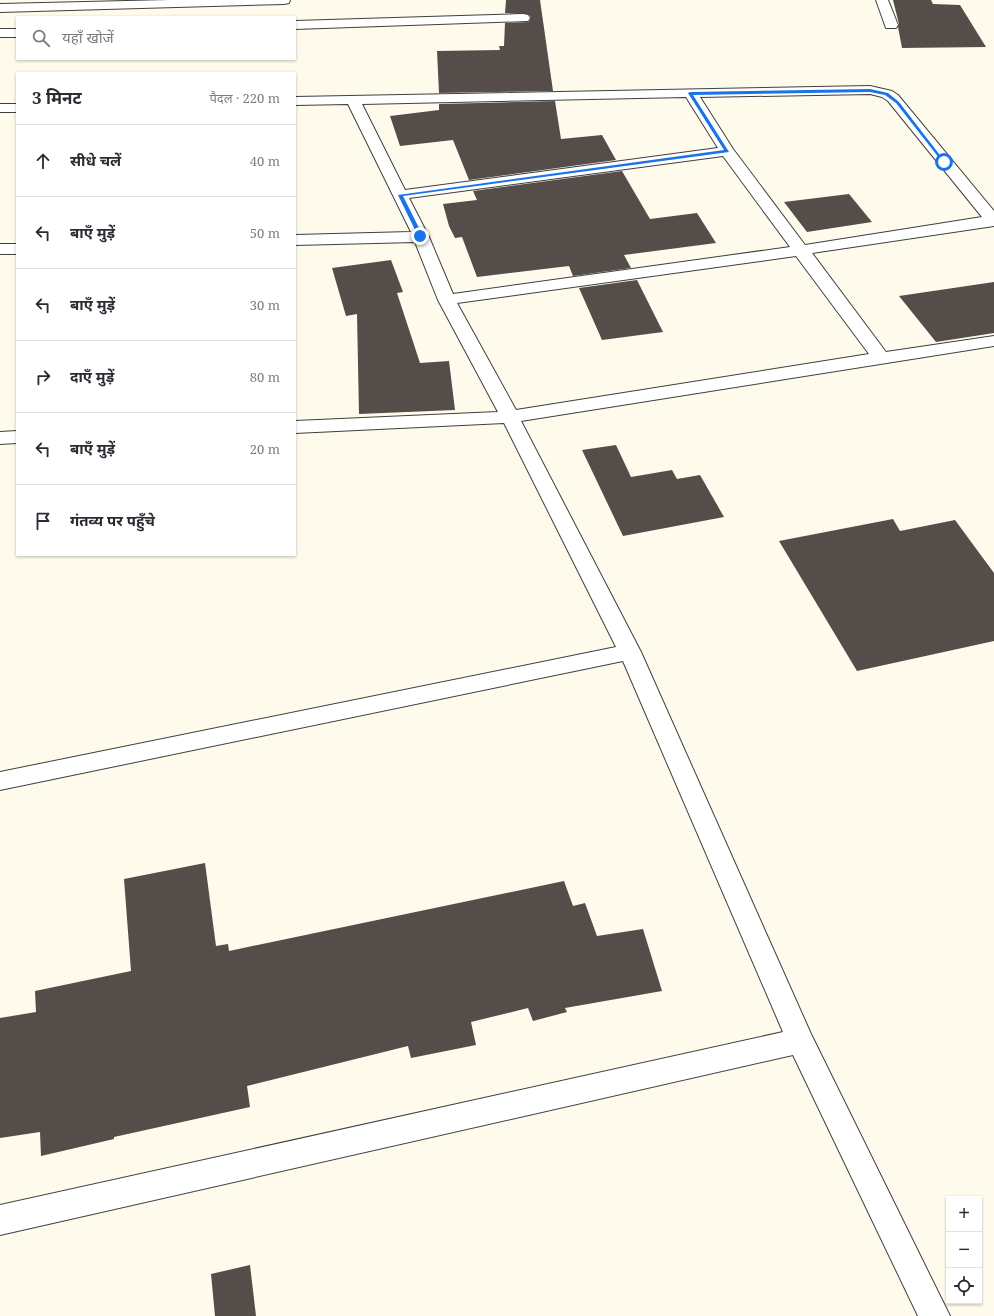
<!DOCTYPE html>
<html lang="hi">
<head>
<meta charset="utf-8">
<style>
  :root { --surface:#fff; --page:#f2f2f3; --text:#2b2b33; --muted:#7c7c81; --line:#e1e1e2 }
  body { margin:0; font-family:"Noto Serif","Noto Sans Devanagari",serif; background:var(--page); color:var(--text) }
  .controls { position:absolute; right:12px; bottom:12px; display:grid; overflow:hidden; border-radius:0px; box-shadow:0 1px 3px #0004 }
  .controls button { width:36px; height:36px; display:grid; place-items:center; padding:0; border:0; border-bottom:1px solid var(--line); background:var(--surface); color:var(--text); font:20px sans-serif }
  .stop { position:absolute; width:12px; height:12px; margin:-9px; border:3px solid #1a73e8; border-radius:50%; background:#fff }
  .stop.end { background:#1a73e8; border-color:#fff; box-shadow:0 1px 4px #0008 }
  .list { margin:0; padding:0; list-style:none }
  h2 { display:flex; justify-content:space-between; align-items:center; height:52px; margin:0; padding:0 16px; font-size:17px }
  h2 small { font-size:13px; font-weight:400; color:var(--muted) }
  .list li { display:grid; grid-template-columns:26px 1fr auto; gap:12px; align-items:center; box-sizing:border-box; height:72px; padding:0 16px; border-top:1px solid var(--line) }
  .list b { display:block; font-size:15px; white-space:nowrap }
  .list em { font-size:13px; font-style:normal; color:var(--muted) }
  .icon { flex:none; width:22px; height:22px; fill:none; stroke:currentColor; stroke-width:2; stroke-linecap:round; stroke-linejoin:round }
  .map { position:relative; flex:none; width:994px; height:1316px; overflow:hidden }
  .search { position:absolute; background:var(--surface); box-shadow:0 1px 3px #0004; left:16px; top:16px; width:280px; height:44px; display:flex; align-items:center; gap:10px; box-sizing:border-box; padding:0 14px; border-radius:0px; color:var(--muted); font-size:15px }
  .panel { position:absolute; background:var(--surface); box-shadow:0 1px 3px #0004; left:16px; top:72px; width:280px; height:484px; border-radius:0px }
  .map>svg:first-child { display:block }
</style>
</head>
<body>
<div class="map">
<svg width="994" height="1316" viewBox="0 0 994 1316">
  <rect width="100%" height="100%" fill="#fefaec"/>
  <path fill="#544d49" d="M506 0H540L553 91 439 93 437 51 500 50 499 46H504L505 23 529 22 531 17 528 14 505 13Z
    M893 0H931L933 4 960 5 986 47 902 48 898 27 899 24Z
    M555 101 561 139 602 135 616 160 469 180 453 140 400 146 390 116 439 110V104Z
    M622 171 650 219 697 213 716 243 624 255 631 268 573 276 569 266 477 277 462 237 455 238 449 226 443 204 477 200 473 191Z
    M849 194 872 222 807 232 784 202Z
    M391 260 403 292 397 293 420 363 449 361 455 410 359 414 357 314 346 316 332 268Z
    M637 280 663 332 602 340 579 288Z
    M994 282V333L936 342 899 296Z
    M616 445 631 477 672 470 677 479 700 475 724 517 623 536 582 450Z
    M893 519 900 531 955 520 994 573V641L857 671 779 541Z
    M205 863 216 946 228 944 229 951 564 881 573 906 585 903 597 936 643 929 662 991 565 1008 567 1012 533 1021 528 1008 471 1022 476 1045 411 1058 408 1046 247 1086 250 1107 114 1137V1139L41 1156 40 1132 0 1138V1018L36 1012 35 991 131 971 124 879Z
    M250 1265 256 1316H215L211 1274Z"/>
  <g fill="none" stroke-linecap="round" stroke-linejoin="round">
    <g stroke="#3f3f3f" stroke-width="2">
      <path id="minor" d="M169 0H290L289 3 284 4 0 12V4Z
        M876 0H888L898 25 896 28H886Z
        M523 14 528 15 530 18 528 21 295 29V21Z
        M0 29H17V37H0Z
        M870 86 892 91 898 95 994 211V226L812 253 886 352 994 336V346L521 421 641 652 811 1034 950 1316H918L793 1055 0 1235V1205L783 1032 623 661 0 790V772L616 647 504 423 295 433V421L498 412 438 300 415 242 295 245V235L411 232 348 104 295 105V97ZM870 94 882 97 888 101 982 217 805 245 733 149 700 97ZM686 97 718 148 405 190 362 104ZM723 156 790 247 453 294 429 237 409 198ZM796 256 869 354 516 410 457 303Z
        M0 104H17V112H0Z
        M0 244H17V254H0Z
        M17 431V443L0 444V432Z"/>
    </g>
    <use href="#minor" fill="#fff" fill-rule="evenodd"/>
  </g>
  <path fill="#1a73e8" d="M870 89 888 93 899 102 946 163H943L896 103 885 95 870 92 693 95 729 152 403 196 423 236 420 238 418 236 398 195 724 150 688 93 690 92Z"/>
</svg>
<div class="controls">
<button>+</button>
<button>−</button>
<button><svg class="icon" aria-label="locate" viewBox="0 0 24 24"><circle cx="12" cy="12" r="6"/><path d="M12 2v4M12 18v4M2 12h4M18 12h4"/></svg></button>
</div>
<div class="stop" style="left:944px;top:162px"></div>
<div class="stop end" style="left:420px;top:236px"></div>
<div class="search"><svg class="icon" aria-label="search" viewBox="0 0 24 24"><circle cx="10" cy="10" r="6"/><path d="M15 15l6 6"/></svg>यहाँ खोजें</div>
<section class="panel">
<h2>3 मिनट<small>पैदल · 220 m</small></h2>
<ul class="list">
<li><svg class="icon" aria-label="ahead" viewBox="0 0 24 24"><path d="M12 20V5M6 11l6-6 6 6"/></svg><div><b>सीधे चलें</b></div><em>40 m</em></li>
<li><svg class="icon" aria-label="left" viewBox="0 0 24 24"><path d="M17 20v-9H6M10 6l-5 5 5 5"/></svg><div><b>बाएँ मुड़ें</b></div><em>50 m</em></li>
<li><svg class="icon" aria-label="left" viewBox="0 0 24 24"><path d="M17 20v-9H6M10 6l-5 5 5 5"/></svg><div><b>बाएँ मुड़ें</b></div><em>30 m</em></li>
<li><svg class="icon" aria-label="right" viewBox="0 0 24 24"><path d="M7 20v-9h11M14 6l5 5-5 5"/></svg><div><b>दाएँ मुड़ें</b></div><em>80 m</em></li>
<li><svg class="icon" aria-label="left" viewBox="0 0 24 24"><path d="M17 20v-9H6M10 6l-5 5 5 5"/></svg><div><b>बाएँ मुड़ें</b></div><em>20 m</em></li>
<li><svg class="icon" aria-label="arrive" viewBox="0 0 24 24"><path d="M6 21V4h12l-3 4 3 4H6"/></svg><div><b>गंतव्य पर पहुँचे</b></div></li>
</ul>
</section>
</div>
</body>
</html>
